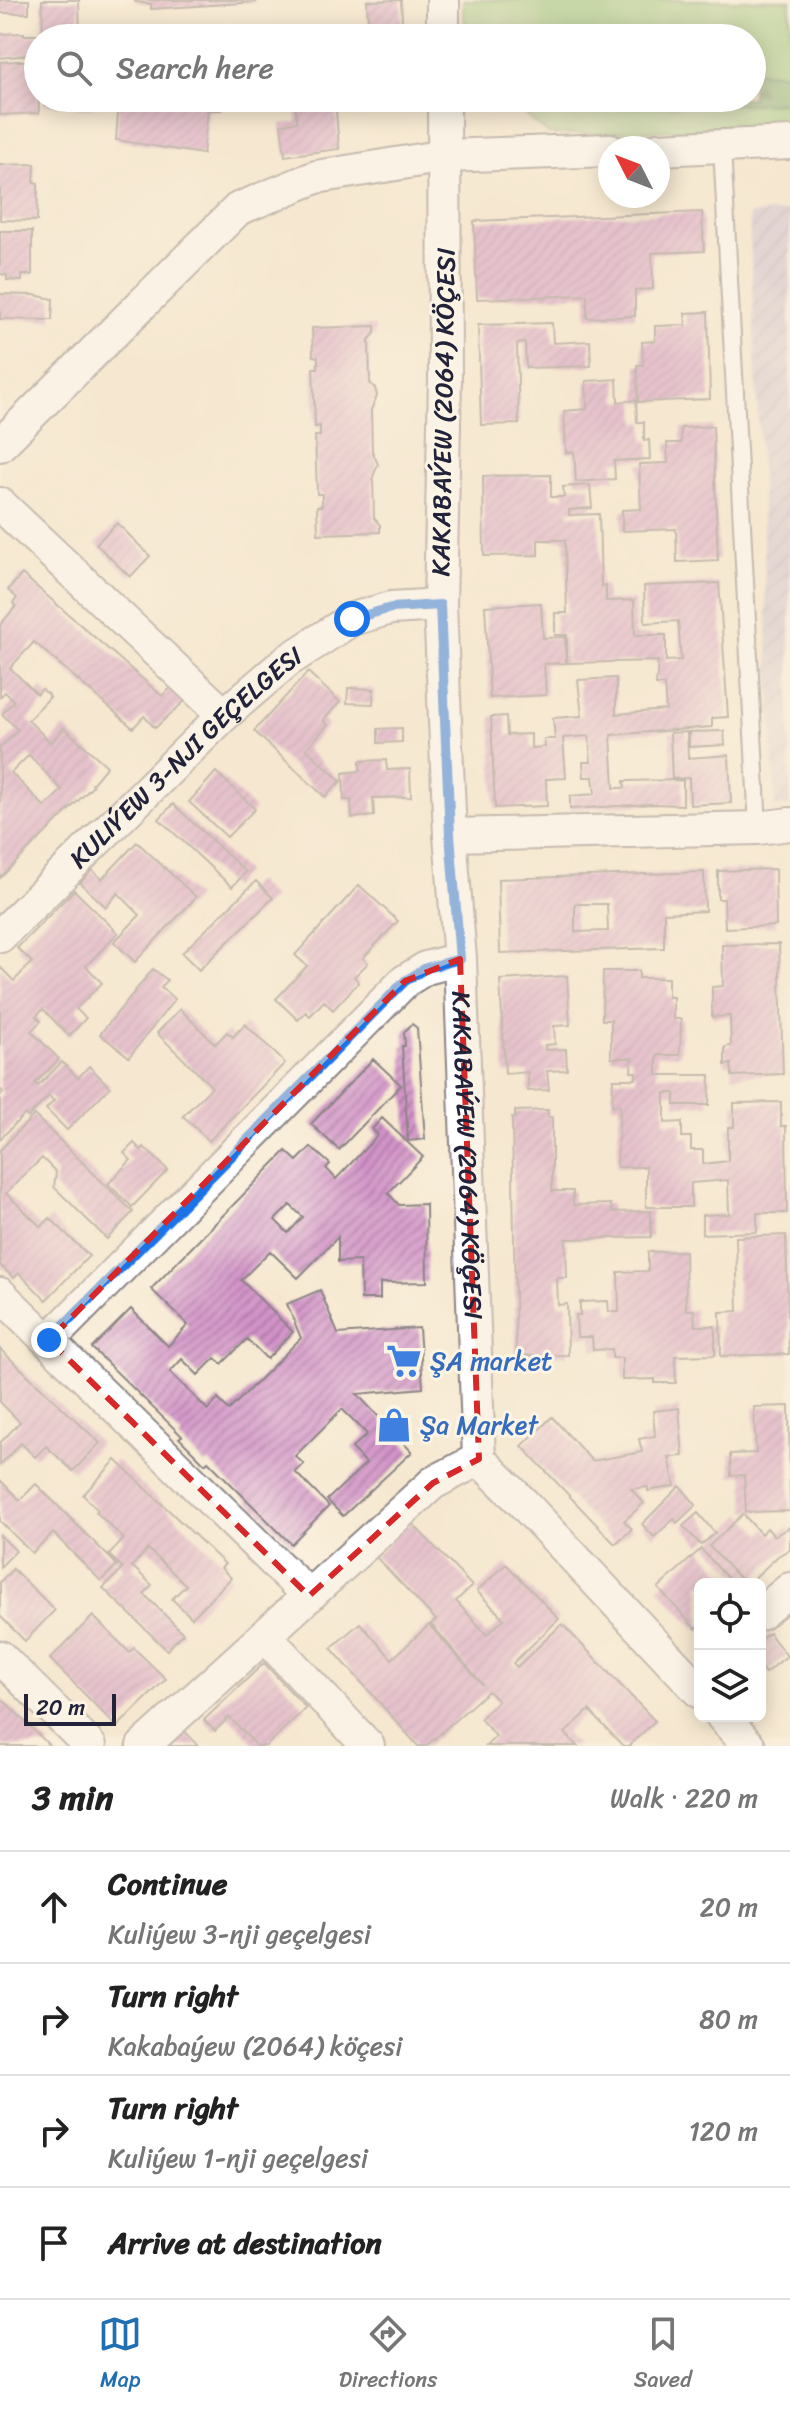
<!DOCTYPE html>
<html lang="en">
<head>
<meta charset="utf-8">
<style>
  :root { --surface:#fff; --page:#f2f2f2; --text:#222; --muted:#767676; --line:#e0e0e0; --accent:#1f6fb2 }
  body { margin:0; font-family:Sriracha,sans-serif; background:var(--page); color:var(--text) }
  .controls { position:absolute; right:24px; bottom:24px; display:grid; overflow:hidden; border-radius:12px; box-shadow:0 4px 20px #0003 }
  .controls button { width:72px; height:72px; display:grid; place-items:center; padding:0; border:0; border-bottom:2px solid var(--line); background:var(--surface); color:var(--text); font:40px sans-serif }
  .compass { position:absolute; left:598px; top:136px; width:72px; height:72px; border-radius:50%; background:var(--surface); box-shadow:0 4px 20px #0003; rotate:312deg }
  .scale { position:absolute; left:24px; bottom:20px; width:92px; box-sizing:border-box; padding-left:8px; border:4px solid #22223b; border-top:0; font-size:22px; line-height:28px; white-space:nowrap; color:#22223b; -webkit-text-stroke:6px #fcf5e5; paint-order:stroke }
  .stop { position:absolute; width:24px; height:24px; margin:-18px; border:6px solid #1a73e8; border-radius:50%; background:#fff }
  .stop.end { background:#1a73e8; border-color:#fff; box-shadow:0 2px 8px #0008 }
  .list { margin:0; padding:0; list-style:none }
  h2 { display:flex; justify-content:space-between; align-items:center; height:104px; margin:0; padding:0 32px; font-size:34px }
  h2 small { font-size:26px; font-weight:400; color:var(--muted) }
  .list li { display:grid; grid-template-columns:52px 1fr auto; gap:24px; align-items:center; box-sizing:border-box; height:112px; padding:0 32px; border-top:2px solid var(--line) }
  .list b { display:block; font-size:30px; white-space:nowrap }
  .list p { margin:0; font-size:26px; white-space:nowrap; color:var(--muted) }
  .list em { font-size:26px; font-style:normal; color:var(--muted) }
  .icon { flex:none; width:44px; height:44px; fill:none; stroke:currentColor; stroke-width:2; stroke-linecap:round; stroke-linejoin:round }
  .map { position:relative; flex:none; width:790px; height:1746px; overflow:hidden }
  .search { position:absolute; background:var(--surface); box-shadow:0 4px 20px #0003; left:24px; right:24px; top:24px; height:88px; display:flex; align-items:center; gap:20px; box-sizing:border-box; padding:0 28px; border-radius:44px; color:var(--muted); font-size:30px }
  .sheet { height:552px; background:var(--surface) }
  nav { display:flex; justify-content:space-around; align-items:center; box-sizing:border-box; height:112px; border-top:2px solid var(--line); background:var(--surface); font-size:22px; color:var(--muted) }
  nav a { display:grid; justify-items:center; gap:4px }
  nav .on { color:var(--accent) }
  .map>svg:first-child { display:block }
</style>
</head>
<body>
<div class="map">
<svg width="790" height="1746" viewBox="0 0 790 1746">
  <defs>
    <pattern id="industrial-furrows" width="10" height="10" patternUnits="userSpaceOnUse" patternTransform="scale(2)"><rect width="10" height="10" fill="#cabfd6"/><path d="M-1 1l2-2M0 10L10 0M9 11l2-2" fill="none" stroke="#ada4b9"/></pattern>
    <pattern id="forest-firs" width="22" height="20" patternUnits="userSpaceOnUse" patternTransform="scale(2)"><rect width="22" height="20" fill="#73a966"/><path d="M5 1l3.5 6h-7zM16 11l3.5 6h-7z" fill="#5e8955"/></pattern>
    <pattern id="building-hatch" width="6" height="6" patternUnits="userSpaceOnUse" patternTransform="scale(2)"><rect width="6" height="6" fill="#d293c8"/><path d="M-1 1l2-2M0 6l6-6M5 7l2-2" fill="none" stroke="#aa78a4"/></pattern>
  </defs>
  <rect width="100%" height="100%" fill="#fcf5e5"/>
  <filter id="ink" filterUnits="userSpaceOnUse"><feTurbulence type="fractalNoise" baseFrequency=".0125" numOctaves="2"/><feDisplacementMap in="SourceGraphic" scale="16" xChannelSelector="R" yChannelSelector="G"/><feConvolveMatrix kernelMatrix="1 2 1 2 8 2 1 2 1" color-interpolation-filters="sRGB"/></filter>
  <filter id="wash" filterUnits="userSpaceOnUse"><feTurbulence type="fractalNoise" baseFrequency=".006" numOctaves="4" result="noise"/><feDisplacementMap in="SourceGraphic" scale="32" xChannelSelector="R" yChannelSelector="G"/><feGaussianBlur stdDeviation="1.8" result="paint"/><feColorMatrix in="noise" values="0 0 0 0 0 0 0 0 0 0 0 0 0 0 0 0 0 1.4 0 .05"/><feComposite in="paint" operator="in"/></filter>
  <g filter="url(#wash)">
    <rect width="100%" height="100%" fill="#f6e8d0"/>
    <path fill="url(#industrial-furrows)" d="M790 211V806L775 807 749 214Z"/>
    <path fill="#8fc375" stroke="#587258" stroke-width="2" d="M463 0H790V126L550 135 504 98H752V38H470L463 15Z"/>
    <path fill="url(#forest-firs)" stroke="#4a6650" stroke-width="2" d="M752 71 790 74V103L598 108 599 98H752Z"/>
    <g id="blocks">
      <path fill="url(#building-hatch)" fill-rule="evenodd" d="M0 0H29V13H0Z
        M42 0H79L80 38H43Z
        M136 0H256V2L151 9V4L135 2Z
        M401 0 403 38H369L367 1Z
        M24 33V35H40L38 54 0 58V34Z
        M37 60 39 113 0 115V62Z
        M45 98H93L94 109H75V104L45 105Z
        M119 98H220L221 110H208L203 154 116 140Z
        M295 98H335L339 149 285 156 281 124 297 122Z
        M35 164 34 183H38L37 221 0 220V165Z
        M702 212 704 251 652 253 653 289 635 290V316L587 318V295L477 299 474 221Z
        M0 231H32V275H22V281L7 280V275L0 274Z
        M0 294 34 295 53 299 52 320 0 319Z
        M708 312 710 399 638 402 637 365H643L642 342 655 341V326L686 325 685 313Z
        M552 323 553 343 590 341 591 366 526 368 525 343 517 344 519 424 481 425 478 325Z
        M375 326V333L369 340 370 383 375 388 377 396 371 410 372 451 378 464 373 477 374 518 380 525V532L318 534 317 506H322V494H317L315 436H320V426L315 427 313 368H318V357L313 356 312 328Z
        M617 379 618 402 636 400 637 422H644V441L649 440 650 459 614 461 615 479 576 482 574 452 566 453 564 411 587 409 586 381Z
        M713 426 718 560 677 562 676 529 622 531V510L641 509 639 464 668 463 667 443H681V428Z
        M551 475V497H564L563 487 590 485 592 508 569 510V515L599 514 601 586 606 585V601L634 600 635 635H666V661L681 660 678 621 645 623 644 586 719 583 728 717 712 718V727L611 735 614 788H625L624 781 683 780V805L651 804 570 809V796L595 794 593 777H584L583 762H591L589 736 563 738 566 778 546 779 547 806 495 808 491 717 506 716 507 735 531 734V748L545 747 544 739H555L553 718 582 716 578 680 616 678V714L666 710 664 685H656L658 661 567 663V635H555V613H567L565 540H538V555L484 556 483 476Z
        M117 523 150 556 130 577 96 544Z
        M22 574 162 696 173 686 186 700 155 728 144 716 133 728 34 642 10 668 37 694 42 689 50 697 28 720 51 743 64 728 107 766 92 784 93 786 0 878V748L18 730 2 714 14 701 5 692 0 697V625L16 606 13 603 17 598 8 590ZM29 755 62 790 45 807 11 773Z
        M541 603 543 638 565 637 566 663 544 664 546 695 490 698 485 606Z
        M308 672 340 702 323 720 328 725 306 749 341 781 325 797 254 731Z
        M348 688 374 689 373 704 347 703Z
        M402 728V742L378 743V729Z
        M724 731 725 745 689 747V732Z
        M687 732 688 758 729 755 731 803 690 805 689 778 672 779 670 733Z
        M386 760 387 770 410 769 411 797 373 798 374 816 352 818 351 800H344L343 773 360 771V761Z
        M216 772 255 809 227 837 189 802Z
        M173 804 246 872 232 887 159 819Z
        M137 842 196 897 135 962 114 942 140 915 118 893 106 907 80 883 92 870 102 879Z
        M775 869 776 926 725 928 724 899H718V871Z
        M704 872 705 911 664 913V948L500 953 498 879ZM575 904H607L608 931 575 932Z
        M256 881 273 898 199 970 182 953Z
        M359 885 398 921 363 958 368 963 354 977 359 982 333 1010 324 1001 310 1016 306 1012 298 1020 276 999 307 966 295 955Z
        M74 890 118 933 86 966 102 983 76 1009 86 1018 69 1036 43 1009 36 1016 41 1021 31 1031 59 1059 35 1083 38 1086 62 1062 78 1078 89 1066 110 1087 67 1130 46 1109 54 1101 49 1096 28 1117 25 1114 0 1139V1096L3 1092 0 1089V967L14 981 32 962 17 948Z
        M779 944 783 1074 732 1076 731 1064 725 1065V1047L731 1046 730 1016 712 1017V987L723 986 722 945Z
        M153 969 167 980 161 988 175 999 129 1057 100 1034Z
        M603 971H639V978H668V997H673V1019H681L680 1055H657V1075H710L709 1105H675V1093H665V1123L682 1122V1137H691V1150H703V1164L728 1161V1127H734V1103L781 1102V1126H786L787 1213H757V1232L702 1234V1215L729 1214 728 1180 691 1183V1207H646V1167H617L620 1105H612L613 1079H636V1072H631L632 1058H611V1020H602Z
        M567 976 570 1025 554 1026 555 1044 545 1045V1050L566 1049 567 1070 547 1071 549 1090 528 1091V1072L505 1074 500 980Z
        M180 1009 215 1044 227 1032 233 1037 245 1024 285 1063 209 1141 183 1116 212 1087 157 1033Z
        M412 1024 417 1028 425 1139 408 1141 402 1046H405L404 1032Z
        M373 1059 401 1085 339 1150 311 1124Z
        M548 1110V1117H552V1191H573V1205L611 1204 612 1212 651 1211V1237L566 1239 567 1278H557L558 1305 567 1304 568 1355 516 1356 512 1118H515V1111Z
        M34 1115 133 1212 107 1239 54 1187 56 1172 42 1158 6 1193 41 1227 50 1218 89 1256 46 1300 19 1273 14 1278 0 1265V1150Z
        M382 1118 423 1157 388 1193 399 1205 426 1204 427 1282 380 1283V1299H361L360 1261 338 1262V1237L298 1278 270 1251 241 1280 293 1332 267 1359 247 1339 222 1364 215 1358 198 1375 182 1359 170 1372 208 1410 218 1399 229 1410 301 1338 287 1304 320 1290 338 1334 419 1328 423 1388 357 1394 412 1452 343 1516 327 1500 366 1463 352 1448 367 1434 342 1409 295 1456 304 1464 295 1472 329 1506 291 1544 208 1461 205 1464 179 1438 182 1436 92 1348 131 1309 168 1346 188 1325 151 1289 286 1151 297 1161 311 1147 330 1164 326 1168 336 1179 378 1135 372 1129ZM290 1205 303 1217 288 1233 275 1220Z
        M134 1143 141 1150 144 1147 168 1170 132 1207 108 1184 131 1160 124 1153Z
        M786 1235 789 1354 721 1356 720 1312 738 1311 736 1237Z
        M685 1251 686 1310H694L695 1326H715V1355L675 1356 676 1383H655V1379L622 1380V1358H612V1349L593 1350 592 1337H577L576 1315H580V1302L608 1301 609 1312H619L618 1272 648 1271V1252Z
        M0 1349 100 1443 73 1471 46 1446 35 1457 21 1443 0 1465V1443L20 1422 0 1402Z
        M789 1406 790 1511 746 1512 744 1475 731 1476 730 1454 756 1453 754 1407Z
        M679 1408 683 1456 669 1457 675 1486 648 1491V1487L631 1489 644 1503 624 1521 632 1529 615 1544 522 1446 552 1417 592 1461 642 1452 639 1439 655 1436 653 1411Z
        M116 1460 225 1564 221 1568 231 1578 192 1618 172 1599 186 1585 148 1549 132 1566 152 1585 144 1594 183 1633 167 1650 103 1588 123 1568 109 1555 124 1539 96 1512 98 1510 83 1495Z
        M0 1480 20 1500 36 1484 117 1565 101 1581 53 1533 32 1553 0 1521Z
        M680 1486 696 1505 677 1523 674 1519 654 1537 642 1524Z
        M698 1513 715 1533 701 1545 683 1526Z
        M743 1514 761 1534 767 1528 774 1536 790 1527V1549L778 1556 748 1584H745L709 1546Z
        M411 1522 472 1586 456 1601 487 1635 504 1619 477 1591 506 1564 559 1619 513 1663 517 1667 562 1624 655 1721 629 1746H623L589 1710 565 1733 577 1746H486L496 1736 480 1719 498 1701 488 1691 426 1746H418L331 1648 360 1623 392 1659 429 1625 483 1685 431 1624 436 1620 375 1556Z
        M0 1535 16 1551 0 1567Z
        M701 1549 733 1584H700V1625L696 1629 658 1588Z
        M13 1569 55 1610 25 1641 0 1616V1582Z
        M93 1616 129 1652 134 1648 166 1679 117 1727 50 1659Z
        M769 1633 787 1656 765 1673 760 1667V1640Z
        M264 1663 306 1708 266 1746H257L229 1717 215 1731 204 1720Z
        M0 1697 50 1746H0Z
        M183 1729 198 1746H165Z"/>
    </g>
  </g>
  <g filter="url(#ink)">
    <use href="#blocks" fill-opacity="0" stroke="#8c8586" stroke-width="2"/>
    <g fill="none" stroke-linecap="round" stroke-linejoin="round">
      <g stroke="#8c8586" stroke-width="20">
        <path id="lane" d="M722 147 758 828"/>
      </g>
      <g stroke="#8c8586" stroke-width="36">
        <g id="street">
          <path d="M443 0V38"/>
          <path id="s1" d="M444 98 445 379 440 605 450 835 460 959 479 1459 524 1504 700 1692"/>
          <path d="M658 149 790 143"/>
          <path d="M0 445 238 209 316 177 445 156 610 150"/>
          <path d="M0 504 224 715"/>
          <path d="M450 835 758 828 790 824"/>
          <path id="s2" d="M0 936 224 715 287 661 352 619 391 608 440 605"/>
          <path d="M0 1294 309 1596"/>
          <path d="M49 1340 405 981 426 968 460 959"/>
          <path d="M760 1614 790 1589"/>
          <path d="M265 1636 368 1746"/>
          <path d="M0 1657 90 1746"/>
          <path d="M722 1716 749 1746"/>
          <path d="M143 1746 433 1483 479 1459"/>
        </g>
      </g>
      <use href="#lane" stroke="#fff" stroke-width="16"/>
      <use href="#street" stroke="#fff" stroke-width="32"/>
    </g>
  </g>
  <g fill="none" stroke-linecap="round" stroke-linejoin="round" filter="url(#ink)">
    <path stroke="#1a73e8" stroke-width="10" d="M49 1340 405 981 426 968 460 959 450 835 440 605 391 608 352 619"/>
  </g>
  <path d="M0 0H790V1746H0ZM460 959 479 1459 433 1483 309 1596 49 1340 405 981Z" fill="#f6e8d0" fill-opacity=".55" fill-rule="evenodd"/>
  <path fill="none" stroke="#d62828" stroke-width="6" stroke-dasharray="16 10" stroke-linejoin="round" d="M460 959 479 1459 433 1483 309 1596 49 1340 405 981Z"/>
  <defs>
    <g id="supermarket-bare" transform="scale(2.76)"><path d="M-6-5.5h2.5l.6 2H6L4.5 2H-2.5L-4.4-4H-6ZM-1.5 3.2a1.3 1.3 0 1 0 .1 0ZM3 3.2a1.3 1.3 0 1 0 .1 0Z" fill="#3f7fe0" stroke="#fcf5e5" stroke-width="2.5" paint-order="stroke"/></g>
    <g id="shop-bare" transform="scale(2.76)"><path d="M-5-2.5h2.3a2.7 3.5 0 0 1 5.4 0H5L5.5 6h-11ZM-1.5-2.5h3a1.5 2.3 0 0 0-3 0Z" fill="#3f7fe0" stroke="#fcf5e5" stroke-width="2.5" paint-order="stroke"/></g>
  </defs>
  <g fill-rule="evenodd">
    <use href="#supermarket-bare" x="404" y="1361"/>
    <use href="#shop-bare" x="394" y="1425"/>
  </g>
  <g text-anchor="middle" stroke-width="6" stroke-linejoin="round" paint-order="stroke">
    <g font-size="26" fill="#22223b" stroke="#fcf5e5">
      <text transform="translate(443 412) rotate(-89)" y="9">KAKABAÝEW (2064) KÖÇESI</text>
      <text dy="9" stroke="none"><textPath href="#s2" startOffset="258">KULIÝEW 3-NJI GEÇELGESI</textPath></text>
      <text dy="9" stroke="none"><textPath href="#s1" startOffset="1058">KAKABAÝEW (2064) KÖÇESI</textPath></text>
    </g>
    <g font-size="26" fill="#366cbe" stroke="#fcf5e5" text-anchor="start">
      <text x="430" y="1370">ŞA market</text>
      <text x="420" y="1434">Şa Market</text>
    </g>
  </g>
</svg>
<div class="controls">
<button><svg class="icon" aria-label="locate" viewBox="0 0 24 24"><circle cx="12" cy="12" r="6"/><path d="M12 2v4M12 18v4M2 12h4M18 12h4"/></svg></button>
<button><svg class="icon" aria-label="layers" viewBox="0 0 24 24"><path d="M12 4l9 5-9 5-9-5zM3 14l9 5 9-5"/></svg></button>
</div>
<svg class="compass" viewBox="-18 -18 36 36"><path d="M0-13l5 13h-10z" fill="#e53935"/><path d="M0 13l5-13h-10z" fill="#767676"/></svg>
<div class="scale">20 m</div>
<div class="stop" style="left:352px;top:619px"></div>
<div class="stop end" style="left:49px;top:1340px"></div>
<div class="search"><svg class="icon" aria-label="search" viewBox="0 0 24 24"><circle cx="10" cy="10" r="6"/><path d="M15 15l6 6"/></svg>Search here</div>
</div>
<section class="sheet">
<h2>3 min<small>Walk · 220 m</small></h2>
<ul class="list">
<li><svg class="icon" aria-label="ahead" viewBox="0 0 24 24"><path d="M12 20V5M6 11l6-6 6 6"/></svg><div><b>Continue</b><p>Kuliýew 3-nji geçelgesi</p></div><em>20 m</em></li>
<li><svg class="icon" aria-label="right" viewBox="0 0 24 24"><path d="M7 20v-9h11M14 6l5 5-5 5"/></svg><div><b>Turn right</b><p>Kakabaýew (2064) köçesi</p></div><em>80 m</em></li>
<li><svg class="icon" aria-label="right" viewBox="0 0 24 24"><path d="M7 20v-9h11M14 6l5 5-5 5"/></svg><div><b>Turn right</b><p>Kuliýew 1-nji geçelgesi</p></div><em>120 m</em></li>
<li><svg class="icon" aria-label="arrive" viewBox="0 0 24 24"><path d="M6 21V4h12l-3 4 3 4H6"/></svg><div><b>Arrive at destination</b></div></li>
</ul>
</section>
<nav>
<a class="on"><svg class="icon" aria-label="map" viewBox="0 0 24 24"><path d="M3 6l6-2 6 2 6-2v14l-6 2-6-2-6 2zM9 4v14M15 6v14"/></svg>Map</a>
<a><svg class="icon" aria-label="directions" viewBox="0 0 24 24"><path d="M12 3l9 9-9 9-9-9zM9 14v-3h6M13 9l2 2-2 2"/></svg>Directions</a>
<a><svg class="icon" aria-label="saved" viewBox="0 0 24 24"><path d="M7 4h10v16l-5-4-5 4z"/></svg>Saved</a>
</nav>
</body>
</html>
